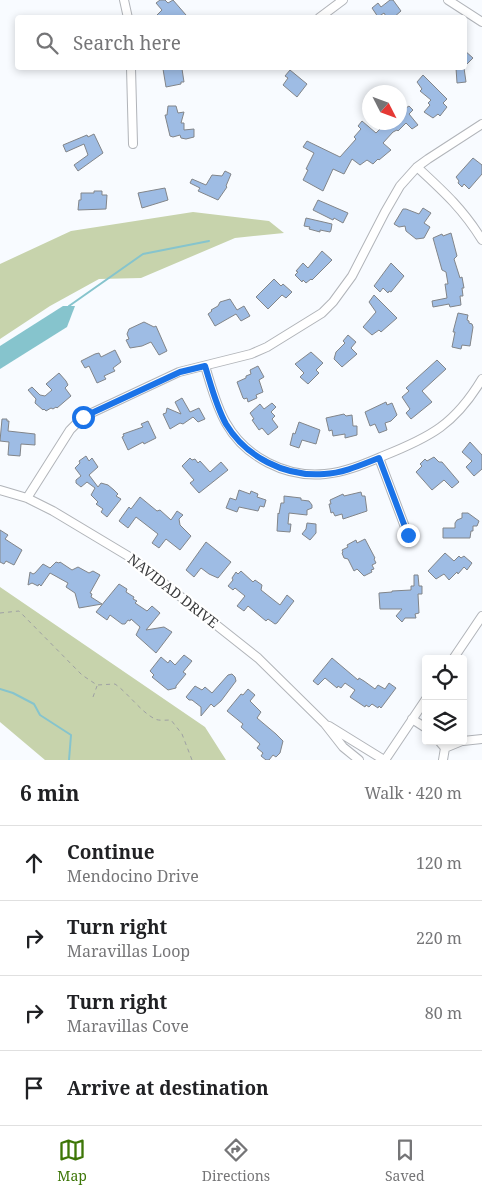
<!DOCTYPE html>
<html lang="en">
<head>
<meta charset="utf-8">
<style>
  :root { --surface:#fff; --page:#f6f6f6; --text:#202124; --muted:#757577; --line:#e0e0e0; --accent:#3d7607 }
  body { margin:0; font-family:"Noto Serif",serif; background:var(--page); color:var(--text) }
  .controls { position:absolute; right:15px; bottom:15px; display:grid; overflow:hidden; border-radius:5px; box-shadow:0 2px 8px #0003 }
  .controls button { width:45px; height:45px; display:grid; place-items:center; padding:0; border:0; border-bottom:1px solid var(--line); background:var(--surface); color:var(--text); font:25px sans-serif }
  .compass { position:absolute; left:362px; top:85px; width:45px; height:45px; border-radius:50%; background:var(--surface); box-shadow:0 2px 8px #0003; rotate:132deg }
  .stop { position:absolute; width:15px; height:15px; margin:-11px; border:4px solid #1a73e8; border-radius:50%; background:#fff }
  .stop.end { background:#1a73e8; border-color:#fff; box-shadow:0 1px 5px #0008 }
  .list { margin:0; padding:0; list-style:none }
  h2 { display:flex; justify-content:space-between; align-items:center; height:65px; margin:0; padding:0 20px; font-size:21px }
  h2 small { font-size:16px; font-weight:400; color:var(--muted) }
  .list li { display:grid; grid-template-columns:32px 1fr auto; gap:15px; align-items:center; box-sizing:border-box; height:75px; padding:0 20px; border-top:1px solid var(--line) }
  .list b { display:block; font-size:19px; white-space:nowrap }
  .list p { margin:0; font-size:16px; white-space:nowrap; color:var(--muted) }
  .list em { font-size:16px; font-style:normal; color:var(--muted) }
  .icon { flex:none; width:28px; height:28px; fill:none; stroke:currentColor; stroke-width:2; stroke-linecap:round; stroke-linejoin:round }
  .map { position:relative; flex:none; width:482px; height:760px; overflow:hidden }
  .search { position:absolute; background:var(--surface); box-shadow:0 2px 8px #0003; left:15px; right:15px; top:15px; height:55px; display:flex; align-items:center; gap:12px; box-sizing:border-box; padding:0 18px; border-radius:5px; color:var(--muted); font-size:19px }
  .sheet { height:365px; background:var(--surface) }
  nav { display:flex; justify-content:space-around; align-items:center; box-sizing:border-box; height:70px; border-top:1px solid var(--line); background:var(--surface); font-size:14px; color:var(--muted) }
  nav a { display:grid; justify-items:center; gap:2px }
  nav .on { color:var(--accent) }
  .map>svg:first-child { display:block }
</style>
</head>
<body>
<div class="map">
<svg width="482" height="760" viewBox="0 0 482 760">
  <rect width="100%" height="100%" fill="#f8fbff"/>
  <path fill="#c7d3ac" d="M193 212 269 221 284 233 235 238 141 278 99 279 50 306 0 339V264L71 231Z
    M0 587 205 727 226 760H45L0 722Z"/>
  <path fill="#86c4cd" d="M63 306H75L67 327 0 369V346Z"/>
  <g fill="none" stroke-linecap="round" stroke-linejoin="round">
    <path stroke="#86c4cd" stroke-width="2" d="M69 306 143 254 209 241
      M0 689 13 693 34 704 40 715 71 735 69 760"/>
  </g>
  <path fill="#9ebce4" stroke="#828589" d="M160 0H165L168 3 173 0 186 15 183 18H154L162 10 156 3Z
    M390 0H393L401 11 393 18H387L384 13 378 17 372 8 378 3 381 7Z
    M464 50 473 58 464 67Z
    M168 68H180L182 69 184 82H181V84L166 87 163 69Z
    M456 68H464L466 82 457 83Z
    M290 70 307 84 297 97 283 85 288 78 285 76Z
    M423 75 447 99 443 103 447 107 440 116 438 114 433 118 424 112 430 105 428 103 431 100 420 91 422 89 417 82Z
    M168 106H176L178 113 184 112 181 123H184V130L194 129V137L186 139 181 138 180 135 173 137 170 136 165 115H167Z
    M409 106 413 110 409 114 418 125 412 129 406 123 398 131 397 130 393 132 383 143 391 150 379 160 378 159 373 164 367 160 360 165 352 159 344 174 333 169 323 191 303 180 308 170 306 169 314 153 303 147 307 141 340 157 356 139 354 137 361 129 358 126 362 121 376 133 387 122H400V107L403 110Z
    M94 134 103 153 78 171 74 165 88 155 84 144 66 152 63 145 87 135 88 137Z
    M473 158 482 165V174L469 189 464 184 462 187 458 183 459 181 456 177Z
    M225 171 231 174 226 186 227 187 218 200 198 191 200 188 190 183 192 179 206 185 212 175 222 176Z
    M165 188 168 200 142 208 138 193Z
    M94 191H102V195H107L106 209 78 210 79 200H81V193H94Z
    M318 200 348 213 343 223 334 218 333 220 313 210Z
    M423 208 431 213 424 223 430 227 424 238 416 239 406 231 405 226 399 227 394 224 403 209H406L419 214Z
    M306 218 332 224 331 230 330 232 320 230V232L309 229 310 227 304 226Z
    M451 233 457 256 454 259 460 278 462 277 464 288H462L463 296H460L461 305 450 307 449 304 433 307 432 301 447 298 445 284H448L446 272 442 270 433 238 442 234 443 236Z
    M322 251 332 260 312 280 311 279 306 283 303 280 302 282 295 275 298 272 296 271 303 263 308 268Z
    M391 263 404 276 391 292 389 291 388 293 383 288 380 292 374 286Z
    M274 279 281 286 283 284 292 292 286 298 282 295 268 309 256 297Z
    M374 295 397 318 381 332 379 330 372 335 363 327 376 312 369 302Z
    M230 299 237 310 244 306 250 316 241 321 236 314 215 326 208 314 212 311 211 310 218 306 220 302Z
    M458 313 468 315 467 320 469 321V323L472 324 473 327 470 346 462 345 461 349 452 347 455 332H453Z
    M144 322 154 327 156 326 167 351 159 355 151 342 142 346 130 348 126 340 129 339 127 334 129 329Z
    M348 335 356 342 351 348 357 354 342 367 334 359 336 352 345 343 343 341Z
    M115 350 121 362 113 368 115 371 104 376 106 379 97 383 89 366 85 368 81 361 95 354 99 353 101 357Z
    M311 352 323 363 316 370 319 373 308 384 300 377 304 373 295 364Z
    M437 360 446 369 422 391 432 402 411 419 406 413 410 409 402 397 409 391 406 388Z
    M258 366 264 377 259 380 263 392 256 395 257 398 248 402 247 398 244 399 243 398 237 382 246 378V376L251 374 250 370Z
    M59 373 66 381 68 385 65 388 71 396 57 408 56 407 53 409 51 408 46 411 44 409 43 410 35 403 36 399 28 390 32 387 40 395 45 396 52 390 46 384Z
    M182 398 190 412 199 408 205 419 198 422 193 417 183 424 180 423 170 429 163 414 166 413 167 408 181 414 175 402Z
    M386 402 387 405 392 403 397 415 391 421 385 423 387 430 379 433 375 424 370 426 365 412Z
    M272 403 276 407 271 412 275 416 272 419 278 427 268 435 262 428 259 430 252 420 254 419 250 413 260 404 264 409Z
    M344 414 346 416 352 415 353 426H357V435L345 438V434L333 436 332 430 329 431 326 418Z
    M2 419H7V421H9L8 431 35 434V445L21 444 20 456 8 455 9 442 0 441Z
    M148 421 156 438 144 444 143 442 128 450 122 437 124 436 123 434 143 427 141 424Z
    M299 422 320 430 316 444 302 440 299 448 290 445 293 433 295 434Z
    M470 442 482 455V469L474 476 466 467 472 461 462 452Z
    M86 456 89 461 92 458 98 467 89 475 98 487 101 483 108 485 114 490 118 494 116 496 121 499 107 517 101 512 103 509 96 504 98 502 91 495 95 488 87 482 81 487 76 483V480L81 476 75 468 80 463 79 461Z
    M434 457 439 462H442L459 482 452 488 444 480 432 490 416 472 422 466 420 464 425 459 427 461Z
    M190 458 192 460 195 459 198 463 200 461 210 472 221 462 228 470 199 493 190 483 194 480 182 466Z
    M239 490 250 494 251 491 258 494 257 497 266 500 264 507 260 506 258 511 239 507 237 512 226 508 230 498 236 500Z
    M361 492 362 496H365L367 511 343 519 342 514 335 516 333 512 331 513 329 504H331L330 500 343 494 344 496Z
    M284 496 301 498V500L309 501 312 505V508L307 510V515L289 513 288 524H291L290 532 277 531 278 513 279 514 281 503H284Z
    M140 497 157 511 160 510 171 520 177 511 183 515 179 519 180 525 191 536 180 550 166 539 159 548 152 543 158 534 136 517 128 528 119 521 129 507 131 509Z
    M462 513H468L479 521 477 526H473V531H471L470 538H443V528H455V523L457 520 462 518Z
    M307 523 316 524V533L310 540 302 534 306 529Z
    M0 530 8 535 5 539 22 550 14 565 6 561 4 564 0 562Z
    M365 539 375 558 374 559 376 563 372 565 374 569 371 570 372 572 364 576 357 569 354 571 348 559 344 558 342 553 343 552 342 550 348 547 347 545 356 540 357 543Z
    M206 542 231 562 218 578 209 574 201 568 194 577 186 570Z
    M445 553 454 561 459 556 461 558 464 556 472 563 467 570 464 567 458 574 457 572 449 580 444 574 436 579 428 571Z
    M56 562 59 563 60 562 72 570 78 567 89 573 93 571 100 575 90 593 92 594 91 597 102 604 79 608 75 593 66 587 68 583 50 573 41 586 39 584 38 586 32 583 28 585 30 572 33 574 35 573 43 564 50 568Z
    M241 571 253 582 255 580 262 585 261 590 280 605 287 595 294 601 277 623 275 624 268 619 266 621 248 606 244 611 237 606 245 596 235 588 233 590 228 586 233 580 232 578 236 572 238 574Z
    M414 575H418L419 586H422V594H418L419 613 415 614 416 618H405L402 622 396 616 402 609H380L379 594V593L392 592V591L411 590V586H414Z
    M119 584 127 589 126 592 134 597 133 599 137 601 135 603 147 611 152 606 160 613 146 630 164 627 172 632 156 653 136 635 140 627 131 619 130 621 128 620 125 624H122L110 615 107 620 96 612Z
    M184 655 192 661 183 672 186 674 176 686V688L168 690 152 677 154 675 150 671 161 657 168 663 170 660 175 665Z
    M332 658 358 680 359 678 364 681 375 689 378 685 385 689 389 683 396 688 381 708 379 706 378 708 372 704 369 707 366 705 365 707 350 697 355 690 345 683 341 688 338 686 337 688 325 678 318 685 313 681Z
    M232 674 235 677 236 681 221 701 214 707 211 704 201 716V707L192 700H189L186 697 195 686 202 690 205 687 212 693 228 675Z
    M248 689 255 695 250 701 261 712 257 718 276 734 283 741 280 753 276 757 273 755 269 760H266L261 756 263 753 257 748 260 744 241 727 243 724 227 711 241 694 243 695Z"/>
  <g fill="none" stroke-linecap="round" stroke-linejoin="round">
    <g stroke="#b1b4b9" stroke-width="10">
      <path id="minor" d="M124 0 128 18
        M448 0 482 22
        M319 18 343 0
        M131 68 133 144
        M417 167C443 191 463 209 482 240
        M205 366C211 385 216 406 226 423 245 457 286 478 325 474 346 472 364 464 383 456 431 437 455 424 482 379
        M379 458 408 535
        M0 490 27 498 53 511 133 559 258 658 325 724 343 747 359 760
        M27 498 70 430 83 417 179 372 251 354 267 347 322 313 333 302 352 276 385 212 400 186 417 167 428 159 482 124
        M453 659 482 616
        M412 719 426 728
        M329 726 384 760
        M439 741 445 748 462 741
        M463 741 482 739
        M385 760 426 699
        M443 760 445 748"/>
    </g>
    <path stroke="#9ea0a3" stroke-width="1" stroke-dasharray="4 4" stroke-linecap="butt" d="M0 613 19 611 82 675 97 685 115 684C128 693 141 712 155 719 159 721 166 720 171 720L182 734 192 760
      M93 697 97 686"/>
    <use href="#minor" stroke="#fff" stroke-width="8"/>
  </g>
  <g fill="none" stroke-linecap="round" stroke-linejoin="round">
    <path stroke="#1a73e8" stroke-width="6" d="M83 417 180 372 205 366C211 385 216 406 226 424 246 457 285 477 324 474 343 473 361 465 379 458L408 535"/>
  </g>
  <g text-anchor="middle" stroke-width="4.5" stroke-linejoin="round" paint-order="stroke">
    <g font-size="14" fill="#3a3b3d" stroke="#fff">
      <text transform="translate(173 591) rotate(38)" y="5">NAVIDAD DRIVE</text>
    </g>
  </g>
</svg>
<div class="controls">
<button><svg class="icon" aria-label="locate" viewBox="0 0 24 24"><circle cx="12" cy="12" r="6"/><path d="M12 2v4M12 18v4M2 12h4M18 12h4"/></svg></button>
<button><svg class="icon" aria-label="layers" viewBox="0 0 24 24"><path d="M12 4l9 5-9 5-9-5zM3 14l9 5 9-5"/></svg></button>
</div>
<svg class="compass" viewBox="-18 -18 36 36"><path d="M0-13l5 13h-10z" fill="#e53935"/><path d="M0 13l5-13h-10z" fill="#757577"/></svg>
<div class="stop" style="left:83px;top:417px"></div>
<div class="stop end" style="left:408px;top:535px"></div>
<div class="search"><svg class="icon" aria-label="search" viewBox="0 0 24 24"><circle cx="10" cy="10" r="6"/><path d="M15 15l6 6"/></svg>Search here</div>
</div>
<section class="sheet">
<h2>6 min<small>Walk · 420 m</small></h2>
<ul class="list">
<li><svg class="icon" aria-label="ahead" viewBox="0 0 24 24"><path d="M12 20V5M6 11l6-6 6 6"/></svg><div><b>Continue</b><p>Mendocino Drive</p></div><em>120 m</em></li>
<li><svg class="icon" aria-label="right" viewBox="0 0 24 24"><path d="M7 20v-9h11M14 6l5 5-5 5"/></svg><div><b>Turn right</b><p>Maravillas Loop</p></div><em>220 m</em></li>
<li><svg class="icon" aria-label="right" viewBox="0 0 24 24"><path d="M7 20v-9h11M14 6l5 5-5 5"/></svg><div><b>Turn right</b><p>Maravillas Cove</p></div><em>80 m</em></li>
<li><svg class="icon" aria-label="arrive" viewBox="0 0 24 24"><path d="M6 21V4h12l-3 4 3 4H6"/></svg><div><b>Arrive at destination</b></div></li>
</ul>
</section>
<nav>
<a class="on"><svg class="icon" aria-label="map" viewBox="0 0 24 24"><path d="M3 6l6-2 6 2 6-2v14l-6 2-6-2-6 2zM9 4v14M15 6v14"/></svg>Map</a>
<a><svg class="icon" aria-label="directions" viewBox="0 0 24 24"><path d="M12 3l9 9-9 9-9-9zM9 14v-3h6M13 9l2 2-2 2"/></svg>Directions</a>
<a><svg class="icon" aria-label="saved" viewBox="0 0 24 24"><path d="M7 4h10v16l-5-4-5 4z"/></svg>Saved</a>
</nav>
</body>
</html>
